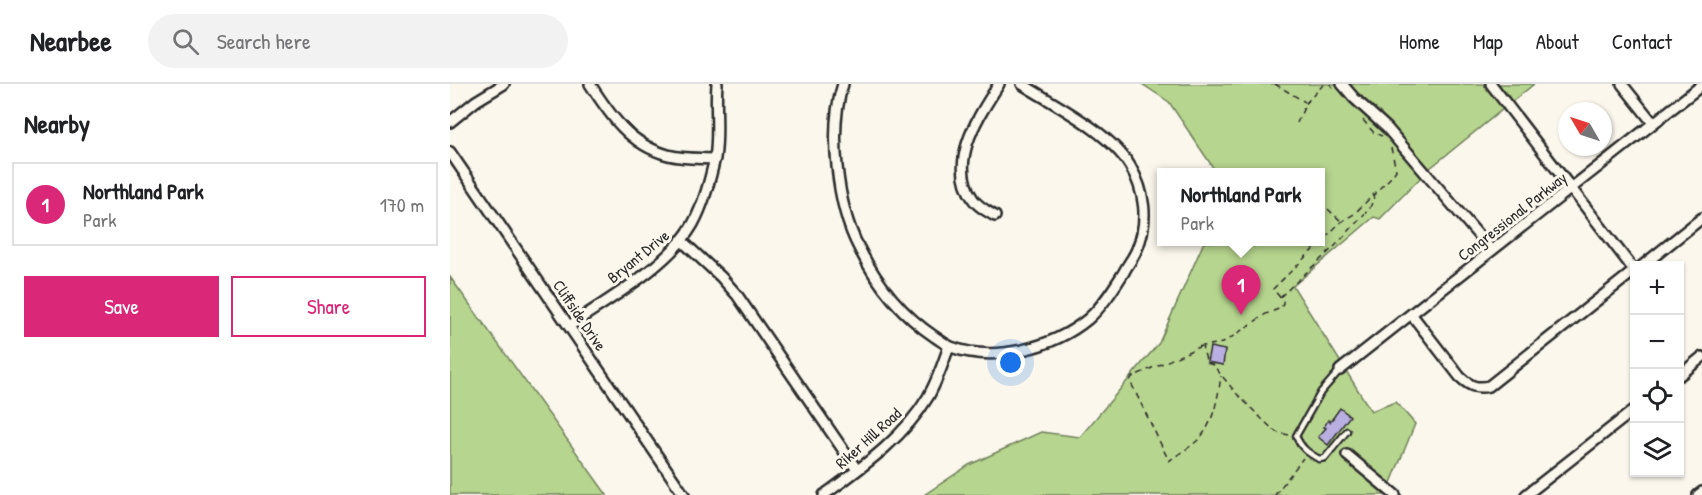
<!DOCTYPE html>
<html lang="en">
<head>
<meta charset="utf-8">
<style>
  :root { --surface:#fff; --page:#f2f2f2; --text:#202124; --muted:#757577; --line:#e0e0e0; --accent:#db2777 }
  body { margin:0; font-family:"Patrick Hand",sans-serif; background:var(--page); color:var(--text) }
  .controls { position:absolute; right:18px; bottom:18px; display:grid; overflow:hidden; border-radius:0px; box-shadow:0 2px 4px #0004 }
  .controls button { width:54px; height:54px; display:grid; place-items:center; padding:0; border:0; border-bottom:2px solid var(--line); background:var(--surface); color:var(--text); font:30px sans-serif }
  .compass { position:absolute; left:1108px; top:18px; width:54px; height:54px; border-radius:50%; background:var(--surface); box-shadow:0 2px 4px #0004; rotate:309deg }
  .you { position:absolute; left:561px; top:279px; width:21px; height:21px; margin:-15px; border:4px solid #fff; border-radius:50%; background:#1a73e8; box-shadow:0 0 0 9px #1a73e833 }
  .badge { display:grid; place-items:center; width:39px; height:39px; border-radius:50%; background:var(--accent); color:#fff; font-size:20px; font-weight:700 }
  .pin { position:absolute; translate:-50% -50px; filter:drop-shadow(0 2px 3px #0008) }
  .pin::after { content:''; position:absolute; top:32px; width:21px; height:18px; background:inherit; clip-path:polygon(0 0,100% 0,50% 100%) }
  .popup { position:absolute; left:707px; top:84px; width:168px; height:78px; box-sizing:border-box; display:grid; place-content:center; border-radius:0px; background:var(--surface); filter:drop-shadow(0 2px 4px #0005); font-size:20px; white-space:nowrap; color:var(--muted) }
  .popup b { font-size:22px; color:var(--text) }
  .popup::after { content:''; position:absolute; left:50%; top:100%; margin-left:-12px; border:12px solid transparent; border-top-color:var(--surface) }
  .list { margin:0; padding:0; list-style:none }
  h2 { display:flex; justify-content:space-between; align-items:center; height:78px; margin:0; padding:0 24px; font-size:26px }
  h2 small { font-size:20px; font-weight:400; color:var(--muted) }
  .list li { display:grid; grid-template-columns:39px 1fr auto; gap:18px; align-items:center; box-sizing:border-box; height:84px; margin:0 12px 12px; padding:0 12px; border:2px solid var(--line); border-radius:0px }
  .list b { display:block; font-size:22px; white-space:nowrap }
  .list p { margin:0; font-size:20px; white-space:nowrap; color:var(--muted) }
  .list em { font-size:20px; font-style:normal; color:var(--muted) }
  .actions { display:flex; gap:12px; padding:18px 24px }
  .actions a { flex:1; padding:14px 0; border:2px solid var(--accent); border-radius:0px; text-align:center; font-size:21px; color:var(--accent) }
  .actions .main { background:var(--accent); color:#fff }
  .icon { flex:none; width:33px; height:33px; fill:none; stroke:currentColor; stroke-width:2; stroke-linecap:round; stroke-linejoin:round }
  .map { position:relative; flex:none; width:1252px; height:411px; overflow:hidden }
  header { display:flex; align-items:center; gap:36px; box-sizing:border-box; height:84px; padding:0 30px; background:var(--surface); border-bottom:2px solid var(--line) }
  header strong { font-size:28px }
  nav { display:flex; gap:33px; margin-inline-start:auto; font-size:21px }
  .search { width:420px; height:54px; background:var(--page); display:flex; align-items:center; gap:15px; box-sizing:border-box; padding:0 21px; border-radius:33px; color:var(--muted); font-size:22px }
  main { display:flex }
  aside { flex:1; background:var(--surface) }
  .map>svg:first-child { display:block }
</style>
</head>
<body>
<header>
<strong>Nearbee</strong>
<div class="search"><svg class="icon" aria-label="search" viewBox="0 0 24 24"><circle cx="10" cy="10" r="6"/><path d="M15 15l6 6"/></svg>Search here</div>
<nav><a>Home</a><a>Map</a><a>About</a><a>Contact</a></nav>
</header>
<main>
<aside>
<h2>Nearby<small></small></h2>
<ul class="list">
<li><span class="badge">1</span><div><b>Northland Park</b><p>Park</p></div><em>170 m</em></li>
</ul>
<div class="actions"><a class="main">Save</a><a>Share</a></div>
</aside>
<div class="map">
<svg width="1252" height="411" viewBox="0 0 1252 411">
  <rect width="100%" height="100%" fill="#fbf7ec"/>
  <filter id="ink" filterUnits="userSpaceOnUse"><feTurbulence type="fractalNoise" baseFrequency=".0167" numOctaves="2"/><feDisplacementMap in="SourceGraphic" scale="12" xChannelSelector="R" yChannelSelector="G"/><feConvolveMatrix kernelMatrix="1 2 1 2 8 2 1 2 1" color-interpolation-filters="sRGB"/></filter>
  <g filter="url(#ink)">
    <path fill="#b6d58e" stroke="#70805c" stroke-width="1.5" d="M692 0H1084L979 85 930 135 924 133 843 202 921 327 946 318 965 340 936 411H474L519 381 591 348 630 353 709 259 754 158H870V88H766L719 18Z
      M0 193 157 411H0Z"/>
    <path fill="#b9afe0" stroke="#2b2b2b" stroke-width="1.5" d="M760 263 775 266 773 281 757 278Z
      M890 324 900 332 878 361 868 353 876 344 874 343 878 336 880 338Z"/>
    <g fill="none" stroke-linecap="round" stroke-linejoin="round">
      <g stroke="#2b2b2b" stroke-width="9">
        <path id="service" d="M890 286 871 308 846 352C851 364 858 369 869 375L875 374 897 347"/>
      </g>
      <g stroke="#2b2b2b" stroke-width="14">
        <path id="minor" d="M140 0C160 31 180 61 218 71 233 75 249 74 265 75
          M393 0C378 46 387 122 409 164 427 200 452 231 485 253 490 256 495 260 501 263 544 279 603 264 638 235 652 223 664 204 674 188 678 180 684 173 687 165 699 137 695 107 680 82 660 48 605 21 572 0
          M892 0 904 14 937 44 1041 166
          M1041 0 1184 186
          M1172 0 1203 39
          M0 38 26 17 54 0
          M0 68 234 411
          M545 132C537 127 528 123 523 115 497 77 529 32 549 0
          M231 156 271 193 287 211 407 386
          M1192 182 1252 134
          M962 231 1010 293C1020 302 1026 305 1039 302L1184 187
          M119 242C157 216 220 181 243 140 254 120 260 95 265 74 269 50 265 24 267 0
          M890 286 1252 1
          M1230 291 1252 273
          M897 371 945 411
          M374 411C412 383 453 355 478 313 487 297 493 280 499 262
          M1076 411 1184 326
          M1248 411 1252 408"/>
      </g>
      <path stroke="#2b2b2b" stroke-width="1.5" stroke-dasharray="6 4.5" stroke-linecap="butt" d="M825 0 855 18
        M880 0 883 4
        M913 36 924 49 932 52
        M847 39 856 19 874 0
        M870 118 891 137
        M830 213 886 161 920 124 925 110
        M751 262 682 293 680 297 719 377C728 370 741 363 749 355 764 339 768 313 771 292
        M839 351 826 348 815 338 786 309 763 281 757 279 752 262 773 259 816 230 831 224 833 220V217L823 205 891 138 904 130 942 92 946 86 941 64
        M825 411 853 374"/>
      <use href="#service" stroke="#fbf7ec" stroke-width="4.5"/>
      <use href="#minor" stroke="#fbf7ec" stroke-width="9"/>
    </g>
  </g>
  <g text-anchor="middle" stroke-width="6" stroke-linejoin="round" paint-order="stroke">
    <g font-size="16" fill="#2b2b2b" stroke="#fbf7ec">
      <text transform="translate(1062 132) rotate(-38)" y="6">Congressional Parkway</text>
      <text transform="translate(188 172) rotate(-39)" y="6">Bryant Drive</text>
      <text transform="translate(130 231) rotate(56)" y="6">Cliffside Drive</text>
      <text transform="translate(418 354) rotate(-42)" y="6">Riker Hill Road</text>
    </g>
  </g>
</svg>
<div class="controls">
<button>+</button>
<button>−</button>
<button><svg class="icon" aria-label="locate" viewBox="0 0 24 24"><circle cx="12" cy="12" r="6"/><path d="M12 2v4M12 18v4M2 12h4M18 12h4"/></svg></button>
<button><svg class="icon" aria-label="layers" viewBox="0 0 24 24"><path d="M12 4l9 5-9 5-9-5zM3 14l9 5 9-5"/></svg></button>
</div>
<svg class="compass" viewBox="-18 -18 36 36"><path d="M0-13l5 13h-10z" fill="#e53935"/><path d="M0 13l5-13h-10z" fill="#757577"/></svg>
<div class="you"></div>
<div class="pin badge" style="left:791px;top:231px">1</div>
<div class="popup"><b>Northland Park</b>Park</div>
</div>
</main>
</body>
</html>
